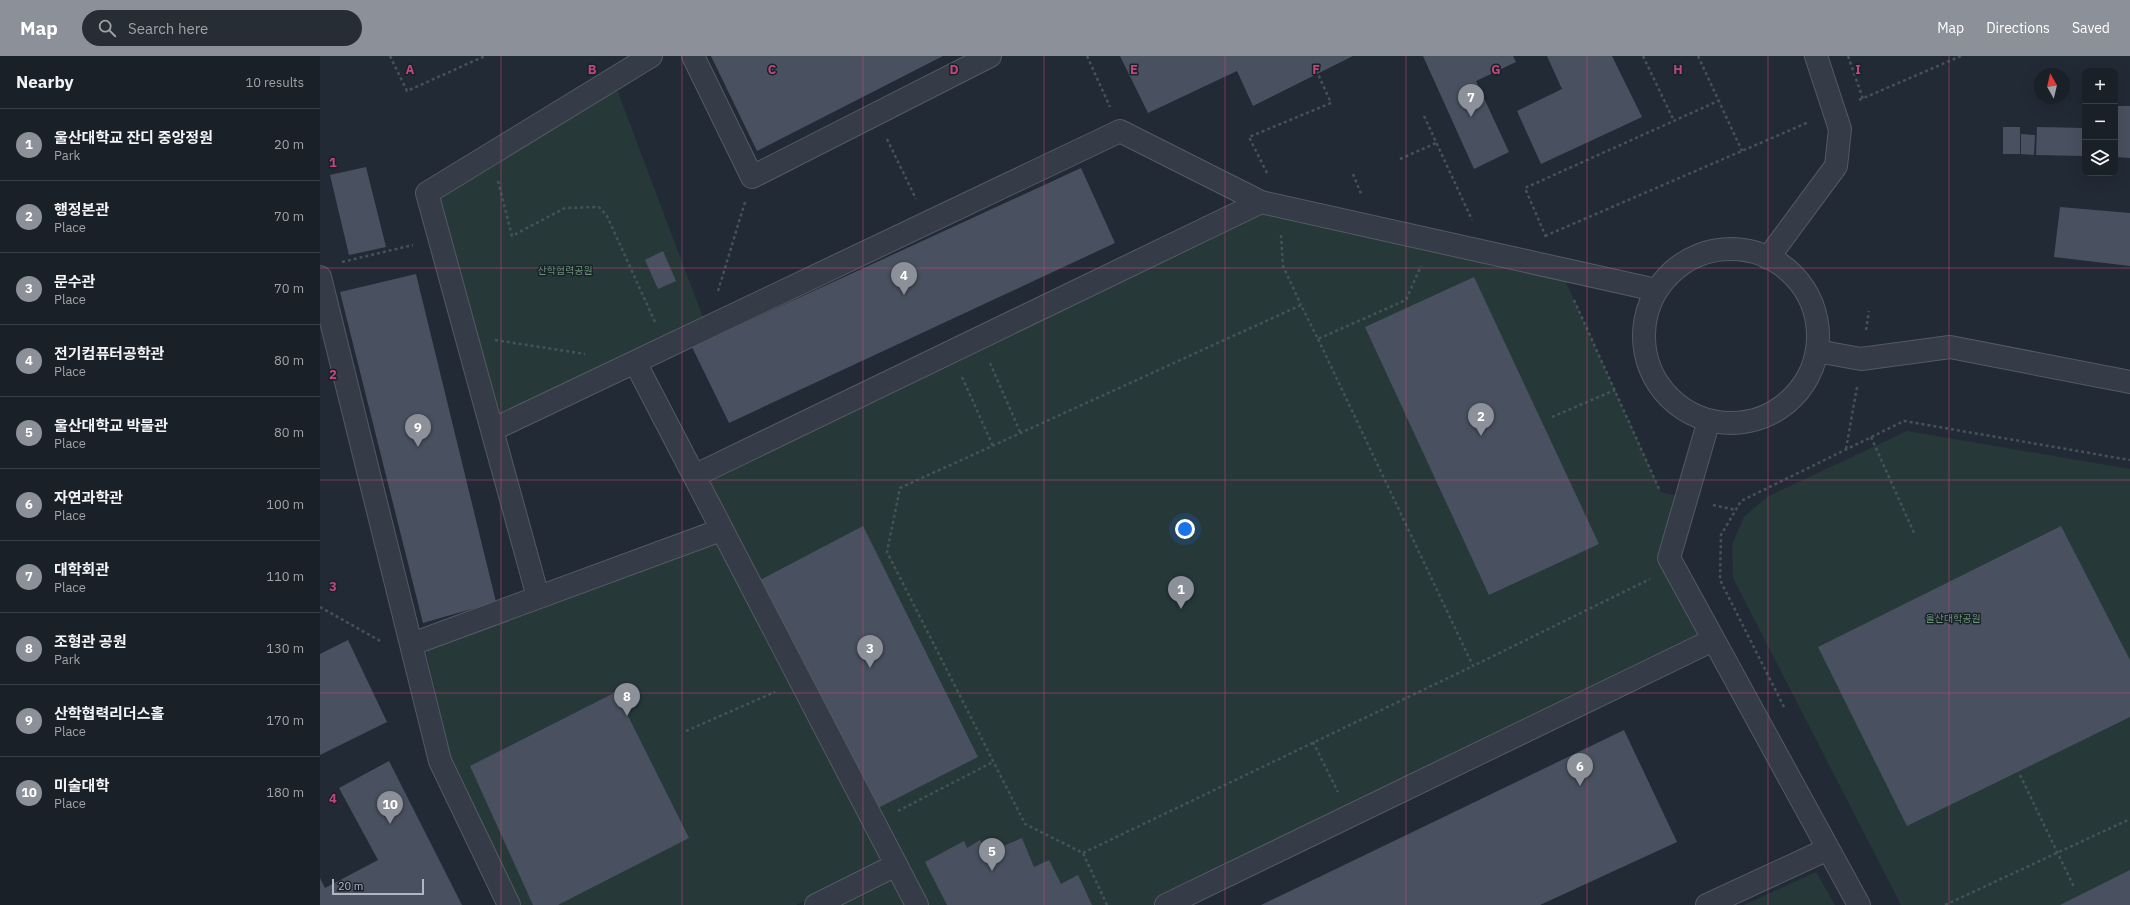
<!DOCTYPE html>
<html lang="en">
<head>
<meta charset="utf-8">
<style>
  :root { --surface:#1a2028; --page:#272d34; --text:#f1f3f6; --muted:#9fa3a8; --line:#383e45; --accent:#8c9099 }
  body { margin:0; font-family:"IBM Plex Sans","Noto Sans KR",sans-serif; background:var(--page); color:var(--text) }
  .controls { position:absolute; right:12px; top:12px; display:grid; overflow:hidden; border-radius:8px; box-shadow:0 4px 16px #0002 }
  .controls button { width:36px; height:36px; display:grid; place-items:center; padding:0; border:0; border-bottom:1px solid var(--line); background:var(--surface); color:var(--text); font:20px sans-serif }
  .compass { position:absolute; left:1714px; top:12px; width:36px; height:36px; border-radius:50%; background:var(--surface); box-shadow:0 4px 16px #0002; rotate:352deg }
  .scale { position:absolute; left:12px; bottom:10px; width:92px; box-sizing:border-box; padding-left:4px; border:2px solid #b0b7c3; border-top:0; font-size:11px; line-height:14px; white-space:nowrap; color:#b0b7c3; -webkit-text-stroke:3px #1b212b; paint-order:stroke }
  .you { position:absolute; left:865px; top:473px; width:14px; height:14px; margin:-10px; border:3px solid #fff; border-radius:50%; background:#1a73e8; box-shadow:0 0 0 6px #1a73e833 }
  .badge { display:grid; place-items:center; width:26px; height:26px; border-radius:50%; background:var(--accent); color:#fff; font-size:13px; font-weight:700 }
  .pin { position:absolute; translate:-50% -33px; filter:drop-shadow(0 1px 2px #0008) }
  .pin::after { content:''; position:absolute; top:21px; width:14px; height:12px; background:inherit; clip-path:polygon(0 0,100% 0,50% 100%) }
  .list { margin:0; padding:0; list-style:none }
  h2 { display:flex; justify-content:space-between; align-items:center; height:52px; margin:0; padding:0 16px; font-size:17px }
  h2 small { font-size:13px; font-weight:400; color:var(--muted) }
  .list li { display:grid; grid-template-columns:26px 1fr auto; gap:12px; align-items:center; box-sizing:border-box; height:72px; padding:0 16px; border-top:1px solid var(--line) }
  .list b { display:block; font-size:15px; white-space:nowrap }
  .list p { margin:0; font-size:13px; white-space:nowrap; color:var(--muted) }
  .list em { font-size:13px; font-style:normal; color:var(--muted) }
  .icon { flex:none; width:22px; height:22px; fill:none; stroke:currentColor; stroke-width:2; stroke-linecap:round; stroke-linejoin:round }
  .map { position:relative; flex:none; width:1810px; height:849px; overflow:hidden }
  header { display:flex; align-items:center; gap:24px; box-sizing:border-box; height:56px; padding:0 20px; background:var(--accent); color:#fff }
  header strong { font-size:19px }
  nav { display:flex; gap:22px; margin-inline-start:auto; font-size:14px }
  .search { width:280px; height:36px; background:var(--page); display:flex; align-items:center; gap:10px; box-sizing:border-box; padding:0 14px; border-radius:22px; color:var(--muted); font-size:15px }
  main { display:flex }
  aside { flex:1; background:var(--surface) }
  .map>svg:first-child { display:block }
</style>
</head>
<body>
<header>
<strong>Map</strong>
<div class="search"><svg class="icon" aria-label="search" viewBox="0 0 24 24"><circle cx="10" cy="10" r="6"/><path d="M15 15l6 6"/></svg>Search here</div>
<nav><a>Map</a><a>Directions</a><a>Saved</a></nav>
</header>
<main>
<aside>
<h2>Nearby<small>10 results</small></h2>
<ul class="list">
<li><span class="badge">1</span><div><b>울산대학교 잔디 중앙정원</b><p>Park</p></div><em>20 m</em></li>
<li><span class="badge">2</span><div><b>행정본관</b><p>Place</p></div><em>70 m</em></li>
<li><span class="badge">3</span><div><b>문수관</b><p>Place</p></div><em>70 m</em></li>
<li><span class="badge">4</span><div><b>전기컴퓨터공학관</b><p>Place</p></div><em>80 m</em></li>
<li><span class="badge">5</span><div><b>울산대학교 박물관</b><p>Place</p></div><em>80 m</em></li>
<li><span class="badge">6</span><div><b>자연과학관</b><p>Place</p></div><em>100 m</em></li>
<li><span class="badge">7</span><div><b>대학회관</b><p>Place</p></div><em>110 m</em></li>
<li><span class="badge">8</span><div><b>조형관 공원</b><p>Park</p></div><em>130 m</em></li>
<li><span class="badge">9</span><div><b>산학협력리더스홀</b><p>Place</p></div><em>170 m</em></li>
<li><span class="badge">10</span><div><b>미술대학</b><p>Place</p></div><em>180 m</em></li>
</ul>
</aside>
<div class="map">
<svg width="1810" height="849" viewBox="0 0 1810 849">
  <rect width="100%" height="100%" fill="#222a36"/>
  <path fill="#273839" d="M293 23 387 272 172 374 107 137Z
    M941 146 1240 213 1341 436 1366 442 1349 502 1393 584 846 849H597L374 420Z
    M1587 375 1810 413V849H1581L1413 522 1412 489 1424 461 1447 441Z
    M398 482 565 802 561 806 476 849H201L130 699 105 590Z
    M1496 816 1515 849H1423L1433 845Z
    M572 823 587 849H521Z"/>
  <path fill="#495160" d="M391 0H623L437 95Z
    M800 0H1033L933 50 917 15 828 57Z
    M1103 0H1193L1196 6 1156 25 1189 96 1154 113Z
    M1227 0H1292L1322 61 1221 108 1197 55 1242 33Z
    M1796 50H1810V102L1795 101Z
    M1683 71H1700V98H1683Z
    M1717 71 1765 72V100L1716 99Z
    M1701 78 1715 79 1714 99 1701 98Z
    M46 111 66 191 29 199 10 119Z
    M761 112 795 187 409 367 372 291Z
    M1740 151 1810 157V210L1734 201Z
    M343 195 356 225 338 233 325 204Z
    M96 218 176 546 103 567 20 236Z
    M1154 221 1279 488 1169 539 1045 271Z
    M543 470 658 701 558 752 440 524Z
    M1741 470 1810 604V661L1587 770 1498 591Z
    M28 584 67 666 0 699V598Z
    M296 636 369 782 238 849H213L150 710Z
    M1304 674 1357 786 1220 849H941Z
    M69 705 142 849H0V822L5 832 58 804 19 732Z
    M702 782 714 811 729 804 741 828 758 819 772 849H627L605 806 644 785 647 792 660 784 667 797Z
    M1810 814V849H1740Z"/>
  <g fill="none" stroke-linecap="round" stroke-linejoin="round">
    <g stroke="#535a64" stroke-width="24">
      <path id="street" d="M331 0 107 137 172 374 800 75 941 146 1336 234
        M373 0 432 121 670 0
        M1324 280a87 87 0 1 1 174 0a87 87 0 1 1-174 0Z
        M1448 202 1516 110 1520 73 1496 0
        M0 221 120 705 189 849
        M1497 295 1541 303 1630 291 1810 326
        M315 306 597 849
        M1389 364 1349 502 1539 849
        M172 374 218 541
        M374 420 941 146
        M92 588 401 474
        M496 849 576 809
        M846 849 1393 584
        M1387 849 1508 793"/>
    </g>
    <path stroke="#445357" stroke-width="2.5" stroke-dasharray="3 3" stroke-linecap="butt" d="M70 0 87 35 165 0
      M767 0 790 51
      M1323 0 1354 65
      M1378 0 1422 95
      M1528 0 1543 43
      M1539 44 1641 0
      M1104 60 1152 164
      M567 83 596 143
      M1080 103 1116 87
      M947 117 929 81 1011 47 990 0
      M1033 118 1042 140
      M178 125 192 180 245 152 279 151 287 160 335 266
      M961 179 963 210 981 249
      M1225 180 1489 66
      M1226 181 1205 132 1398 45
      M22 206 93 189
      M398 235 425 146
      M1254 244 1340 435
      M1546 274 1549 255
      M998 283 1153 610 1330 523
      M175 284 265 298
      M670 307 701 378
      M642 321 673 390
      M1232 361 1295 334
      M1551 381 1594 477
      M1526 393 1537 331
      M1393 449 1416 454
      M0 551 62 586
      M1464 651 1400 524 1401 479 1421 445 1584 365 1810 404
      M366 675 455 636
      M993 686 1018 736
      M1700 719 1754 831
      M578 755 673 706
      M763 797 1153 610
      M787 849 763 797 705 768 567 496 580 432 981 249 998 283 1086 244 1101 210
      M1625 849 1810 763"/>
    <use href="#street" stroke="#363c47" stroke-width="22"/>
  </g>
  <path fill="none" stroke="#bd487a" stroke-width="1" stroke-opacity="0.55" d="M181 0V849M362 0V849M543 0V849M724 0V849M905 0V849M1086 0V849M1267 0V849M1448 0V849M1629 0V849M0 212H1810M0 424H1810M0 637H1810"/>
  <g text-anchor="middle" stroke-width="3" stroke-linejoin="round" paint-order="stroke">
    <g font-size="10" fill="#6a9275" stroke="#1b212b">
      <text x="245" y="218">산학협력공원</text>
      <text x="1633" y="566">울산대학공원</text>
    </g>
  </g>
  <g font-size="13" text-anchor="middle" font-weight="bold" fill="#bd487a" stroke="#1b212b" stroke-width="3" stroke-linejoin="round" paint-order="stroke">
    <text x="90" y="18">A</text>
    <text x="272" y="18">B</text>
    <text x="452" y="18">C</text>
    <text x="634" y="18">D</text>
    <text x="814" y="18">E</text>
    <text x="996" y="18">F</text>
    <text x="1176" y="18">G</text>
    <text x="1358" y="18">H</text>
    <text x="1538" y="18">I</text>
    <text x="13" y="111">1</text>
    <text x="13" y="323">2</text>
    <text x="13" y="535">3</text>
    <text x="13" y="747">4</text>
  </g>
</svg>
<div class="controls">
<button>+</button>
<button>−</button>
<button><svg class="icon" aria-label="layers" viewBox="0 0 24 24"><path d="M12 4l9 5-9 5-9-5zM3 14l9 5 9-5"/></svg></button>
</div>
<svg class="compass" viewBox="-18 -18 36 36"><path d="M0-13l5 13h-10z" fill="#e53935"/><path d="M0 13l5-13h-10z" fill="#9fa3a8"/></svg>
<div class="scale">20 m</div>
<div class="you"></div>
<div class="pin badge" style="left:861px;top:553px">1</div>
<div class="pin badge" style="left:1161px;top:380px">2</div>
<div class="pin badge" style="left:550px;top:612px">3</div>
<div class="pin badge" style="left:584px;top:239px">4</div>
<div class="pin badge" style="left:672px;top:815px">5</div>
<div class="pin badge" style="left:1260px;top:730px">6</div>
<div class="pin badge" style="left:1151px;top:61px">7</div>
<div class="pin badge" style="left:307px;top:660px">8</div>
<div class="pin badge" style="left:98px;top:391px">9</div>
<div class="pin badge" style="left:70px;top:768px">10</div>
</div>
</main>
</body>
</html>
